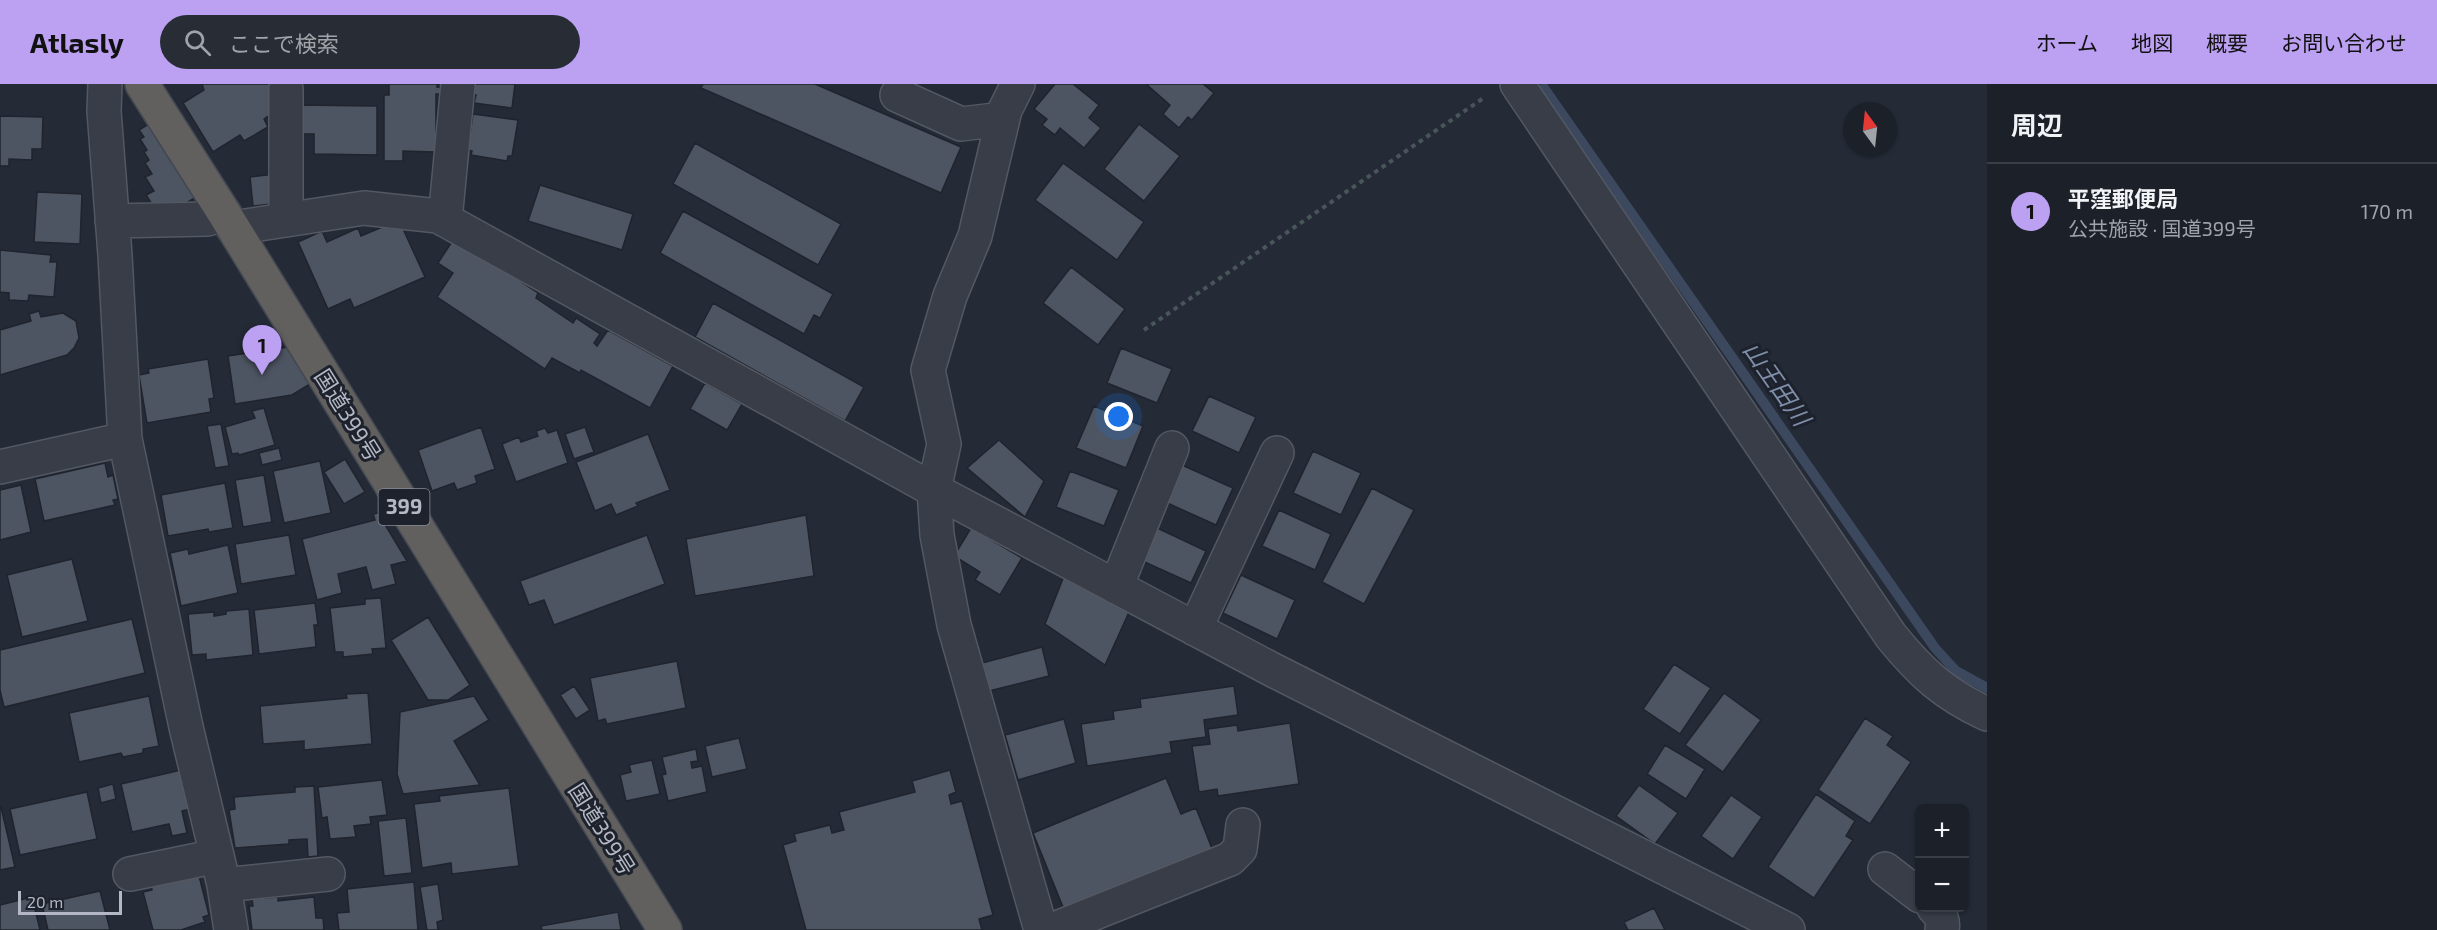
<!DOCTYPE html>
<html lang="ja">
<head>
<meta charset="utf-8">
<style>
  :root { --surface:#1b2029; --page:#282d35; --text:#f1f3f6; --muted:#a0a3a8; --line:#393e46; --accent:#bca0f2 }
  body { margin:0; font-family:"Exo 2","Noto Sans JP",sans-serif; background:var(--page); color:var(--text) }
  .controls { position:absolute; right:18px; bottom:18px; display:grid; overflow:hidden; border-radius:9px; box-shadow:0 2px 4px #0004 }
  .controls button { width:54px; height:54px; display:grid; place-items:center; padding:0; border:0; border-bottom:2px solid var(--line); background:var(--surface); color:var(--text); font:30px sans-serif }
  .compass { position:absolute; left:1843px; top:18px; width:54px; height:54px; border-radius:50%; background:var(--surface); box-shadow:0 2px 4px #0004; rotate:345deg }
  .scale { position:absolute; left:18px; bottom:15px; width:104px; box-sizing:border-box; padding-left:6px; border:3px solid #b3b8c4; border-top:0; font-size:16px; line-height:21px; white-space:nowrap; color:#b3b8c4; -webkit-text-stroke:4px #1d222c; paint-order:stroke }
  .you { position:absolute; left:1119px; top:333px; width:21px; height:21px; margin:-15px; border:4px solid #fff; border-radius:50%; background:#1a73e8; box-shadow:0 0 0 9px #1a73e833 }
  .badge { display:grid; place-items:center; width:39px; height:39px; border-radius:50%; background:var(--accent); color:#111; font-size:20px; font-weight:700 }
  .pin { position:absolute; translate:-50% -50px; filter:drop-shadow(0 2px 3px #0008) }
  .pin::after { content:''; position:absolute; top:32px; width:21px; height:18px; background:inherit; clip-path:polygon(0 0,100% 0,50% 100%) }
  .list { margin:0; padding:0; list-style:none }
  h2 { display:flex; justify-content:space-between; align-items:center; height:78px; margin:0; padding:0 24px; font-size:26px }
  h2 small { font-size:20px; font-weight:400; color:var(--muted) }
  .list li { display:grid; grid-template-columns:39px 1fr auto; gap:18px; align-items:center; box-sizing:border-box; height:96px; padding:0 24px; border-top:2px solid var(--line) }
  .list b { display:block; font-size:22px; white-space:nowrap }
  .list p { margin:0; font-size:20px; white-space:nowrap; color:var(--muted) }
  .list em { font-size:20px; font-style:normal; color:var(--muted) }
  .icon { flex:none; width:33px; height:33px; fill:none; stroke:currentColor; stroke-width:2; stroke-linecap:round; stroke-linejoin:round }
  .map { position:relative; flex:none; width:1987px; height:846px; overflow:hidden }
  header { display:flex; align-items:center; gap:36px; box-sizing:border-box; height:84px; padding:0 30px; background:var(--accent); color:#111 }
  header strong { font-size:28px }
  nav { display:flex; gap:33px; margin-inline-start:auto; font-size:21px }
  .search { width:420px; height:54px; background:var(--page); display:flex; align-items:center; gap:15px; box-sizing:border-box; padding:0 21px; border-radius:33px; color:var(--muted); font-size:22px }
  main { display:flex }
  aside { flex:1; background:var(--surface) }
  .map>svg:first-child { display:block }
</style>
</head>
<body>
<header>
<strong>Atlasly</strong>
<div class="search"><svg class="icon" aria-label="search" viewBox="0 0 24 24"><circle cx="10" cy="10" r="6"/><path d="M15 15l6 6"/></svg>ここで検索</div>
<nav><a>ホーム</a><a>地図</a><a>概要</a><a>お問い合わせ</a></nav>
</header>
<main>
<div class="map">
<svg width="1987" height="846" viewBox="0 0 1987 846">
  <rect width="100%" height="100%" fill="#242b37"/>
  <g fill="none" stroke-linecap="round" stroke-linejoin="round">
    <path stroke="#3c485e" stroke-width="10" d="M1544 4 1935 564 1956 587 1987 604"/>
  </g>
  <path fill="#4d5562" stroke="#1f242e" stroke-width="1.5" d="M277 0 281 24 264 35 268 43 244 57 240 51 213 68 183 19 204 6 202 0Z
    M389 0H437V3L447 4 446 10H436V68L403 67V77H384V11H389Z
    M472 0H515L512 24 474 19 476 11H470Z
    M703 0H815L961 63 941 109 701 4Z
    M1055 0H1073L1099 21 1089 34 1101 44 1084 64 1060 44 1055 51 1042 41 1047 35 1034 25Z
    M1146 0H1203L1214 9 1192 36 1188 33 1179 44 1163 30 1170 21Z
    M296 21 377 22V71L314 70V50H296Z
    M473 30 518 36 512 72H508L507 77 471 71 472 67 468 66Z
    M0 32 43 33 42 65H32V76L9 75V82H0Z
    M155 36 200 111 174 126 157 128 146 111 154 107 145 93 152 90 145 79 149 76 144 68 147 66 140 55 144 53 139 46Z
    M1139 40 1180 72 1144 117 1104 85Z
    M695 59 841 140 818 181 673 100Z
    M1063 79 1144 138 1117 176 1035 116Z
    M275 90 279 119 253 122 250 93Z
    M540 101 633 130 622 166 528 137Z
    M37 108 82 110 80 160 34 158Z
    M683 127 833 210 820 234 814 231 804 250 660 169Z
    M399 136 425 193 354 224 350 215 328 225 298 158 322 147 327 158 358 144 361 152Z
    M455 153 538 209 536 214 573 239 576 234 600 250 594 259 597 262 608 246 673 282 650 324 581 286 580 289 552 274 545 285 437 213 453 189 438 179Z
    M0 166 51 171 50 178H57L54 213 29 211 28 217 9 216V209L0 208Z
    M1071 183 1125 225 1098 261 1043 219Z
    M713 219 864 303 845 337 695 253Z
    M39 227 41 233 63 229 76 237 79 254 74 264 67 271 0 291V246L31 237 29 230Z
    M288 263 310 300 292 311 235 320 228 272Z
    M1121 264 1172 285 1157 319 1107 299Z
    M208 275 214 314 209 315 211 328 147 339 139 291 149 289 148 285Z
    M705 299 742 320 727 346 690 325Z
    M1209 312 1256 333 1239 369 1192 347Z
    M1094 322 1143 342 1126 384 1076 364Z
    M264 324 275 361 239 371 238 369 232 370 225 343 255 334 252 327Z
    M221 340 229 382 215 384 207 342Z
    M481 343 495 385 475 392 477 399 457 406 454 399 432 407 418 366Z
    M585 343 594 368 574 375 565 350Z
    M545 344 548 349 557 346 568 379 516 398 502 360 519 353 521 358 538 352 536 347Z
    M648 350 670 406 636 419 638 422 616 431 611 420 595 427 576 378Z
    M999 356 1044 397 1025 433 967 384Z
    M279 364 282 376 262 381 259 369Z
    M1313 367 1361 389 1341 431 1293 409Z
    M345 375 365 408 344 420 324 388Z
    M320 377 331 429 284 439 273 387Z
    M105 379 108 393 113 391 118 415 113 416 115 421 44 437 35 395Z
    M1182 381 1233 404 1216 441 1165 418Z
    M1070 387 1119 406 1104 442 1056 423Z
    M264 391 272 438 243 443 235 396Z
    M225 399 233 444 209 448 208 445 168 452 161 411Z
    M21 401 31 448 0 456V406Z
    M1372 404 1414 426 1364 520 1322 498Z
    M1279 426 1331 450 1315 486 1262 462Z
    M378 429 407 477 391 481 396 500 372 506 366 483 338 490 342 509 317 516 302 455 375 436 373 430Z
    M806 431 814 492 695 512 686 455Z
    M1153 442 1206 467 1191 499 1138 475Z
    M971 444 1022 474 1000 511 975 496 980 488 954 472Z
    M289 451 296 491 241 500 235 460Z
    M647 451 665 500 554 541 544 516 529 521 520 497Z
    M228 461 238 509 181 522 170 469 188 465 189 470Z
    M72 475 88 537 22 553 7 491Z
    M1241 491 1295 516 1277 555 1223 529Z
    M1064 492 1130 526 1105 581 1045 540Z
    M381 514 386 564 372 565 373 570 343 573V568H335L330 524 365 520V515Z
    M315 519 318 541H314L316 563 259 570 254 526Z
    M249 525 253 571 206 576V570L192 571 188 530 214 528V532L226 530V527Z
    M428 533 470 601 448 616H428L391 556Z
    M132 535 145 589 4 623 0 606V566Z
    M1042 563 1049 592 989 607 982 579Z
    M677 577 686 624 607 640 605 635 598 637 590 594Z
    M1674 580 1711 604 1680 650 1643 625Z
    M574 602 590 626 576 635 560 611Z
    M1234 602 1238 631 1204 636 1206 653 1170 658 1172 669 1087 682 1081 640 1114 635 1113 627 1141 623 1140 615Z
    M368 609 372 660 304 666V657L263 660 260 622 347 614 346 610Z
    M1724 609 1761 636 1723 688 1685 661Z
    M149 612 159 662 143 665V669L123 673 121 669 79 678 69 629Z
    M474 612 489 636 454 657 480 701 403 710 397 690 400 628Z
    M1865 634 1893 652 1887 661 1911 678 1870 740 1818 706Z
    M1064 635 1076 679 1018 696 1005 651Z
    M1290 639 1299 700 1218 712 1217 705 1199 708 1192 662 1210 660 1208 645 1237 641 1238 647Z
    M739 654 747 685 712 693 705 662Z
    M1665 661 1705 685 1686 715 1647 690Z
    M696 665 698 677 691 678 692 684 702 682 707 708 668 717 662 691 666 690 662 673Z
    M652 676 660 710 626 717 620 691 631 688 629 681Z
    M181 686 190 725 182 727 187 749 172 752 169 740 132 748 121 700Z
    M950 686 956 708 949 711 951 720 962 717 993 831 979 835 982 846H806L783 761 796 757 794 750 830 741 832 749 844 746 839 728 915 708 912 697Z
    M1166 694 1181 730 1196 724 1213 767 1065 828 1033 749Z
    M382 696 387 731 370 733 371 740 354 742 356 753 330 755 327 733 322 734 318 703Z
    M113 700 116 715 101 719 98 704Z
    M1639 701 1678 729 1655 760 1616 732Z
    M314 702 318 772 308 773 307 755 289 756V760L235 764 229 726 235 725 234 713 295 708V703Z
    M509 704 519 782 452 790 451 779 422 784 414 720 440 717 439 712Z
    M87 708 97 755 20 771 10 725Z
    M1816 710 1855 737 1846 752 1853 756 1814 814 1768 783Z
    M1731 711 1762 733 1733 775 1701 752Z
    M1 723 15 783 0 786V724Z
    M406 734 412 789 384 792 378 737Z
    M198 788 209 831 203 833 205 838 181 846H153L143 808 152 806 151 801Z
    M414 798 418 846H339L337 829 349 828 347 805Z
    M438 800 443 836 437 838 438 846H427L420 803Z
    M100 807 110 846H48L42 820Z
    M32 813 40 846H0V821Z
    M278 813V817L314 813 316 834H323L324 846H252L249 822H253L252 815Z
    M1654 824 1665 846H1628L1624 838Z
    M618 828 621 846H542L541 842Z"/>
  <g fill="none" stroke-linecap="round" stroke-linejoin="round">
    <g stroke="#535862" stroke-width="36">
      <path id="minor" d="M105 0 104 27 115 171 125 355 186 643 224 801 231 846
        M1018 0 1005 26 975 152 950 212 928 286 944 360 934 406 937 451 954 541 1041 846
        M1517 0 1891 552C1921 589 1944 610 1987 630
        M897 11 961 40 1003 35
        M286 136V5
        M445 136 458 0
        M112 137 208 135 224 129
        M233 144 364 124 438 132 934 406 1271 585 1788 846
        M0 383 125 355
        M1116 503 1172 364
        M1195 545 1277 369
        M1885 785 1920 812
        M130 790 217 772
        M224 801 328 790
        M1934 824C1940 829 1944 837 1942 846
        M1052 846 1230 775 1240 765 1243 741"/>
    </g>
    <g stroke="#434852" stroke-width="36">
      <path id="trunk" d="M142 0 224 129 665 846"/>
    </g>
    <path stroke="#485659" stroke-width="4" stroke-dasharray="4.5 4.5" stroke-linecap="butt" d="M1144 246 1485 13"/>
    <use href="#minor" stroke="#383d48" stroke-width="33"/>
    <use href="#trunk" stroke="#62605f" stroke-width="33"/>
  </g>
  <g text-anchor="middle" stroke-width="6" stroke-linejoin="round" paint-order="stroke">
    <rect fill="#1d222c" stroke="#868b96" stroke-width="1.5" x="378.5" y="405" width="51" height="36" rx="4.5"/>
    <g font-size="21" font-weight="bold" fill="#b3b8c4">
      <text x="404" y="430">399</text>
    </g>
    <g font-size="22" fill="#b3b8c4" stroke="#1d222c">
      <text transform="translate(348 331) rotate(58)" y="8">国道399号</text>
      <text transform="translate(602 745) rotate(58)" y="8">国道399号</text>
    </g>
    <g font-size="24" font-style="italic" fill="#7e8ea9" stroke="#1d222c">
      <text transform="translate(1776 300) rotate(55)" y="8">山王田川</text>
    </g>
  </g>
</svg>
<div class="controls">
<button>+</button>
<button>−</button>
</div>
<svg class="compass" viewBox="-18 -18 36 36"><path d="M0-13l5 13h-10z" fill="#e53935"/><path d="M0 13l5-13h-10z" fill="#a0a3a8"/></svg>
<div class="scale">20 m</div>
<div class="you"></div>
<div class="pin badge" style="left:262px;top:291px">1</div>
</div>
<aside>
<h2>周辺<small></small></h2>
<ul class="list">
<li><span class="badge">1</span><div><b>平窪郵便局</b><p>公共施設 · 国道399号</p></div><em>170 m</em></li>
</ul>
</aside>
</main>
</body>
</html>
